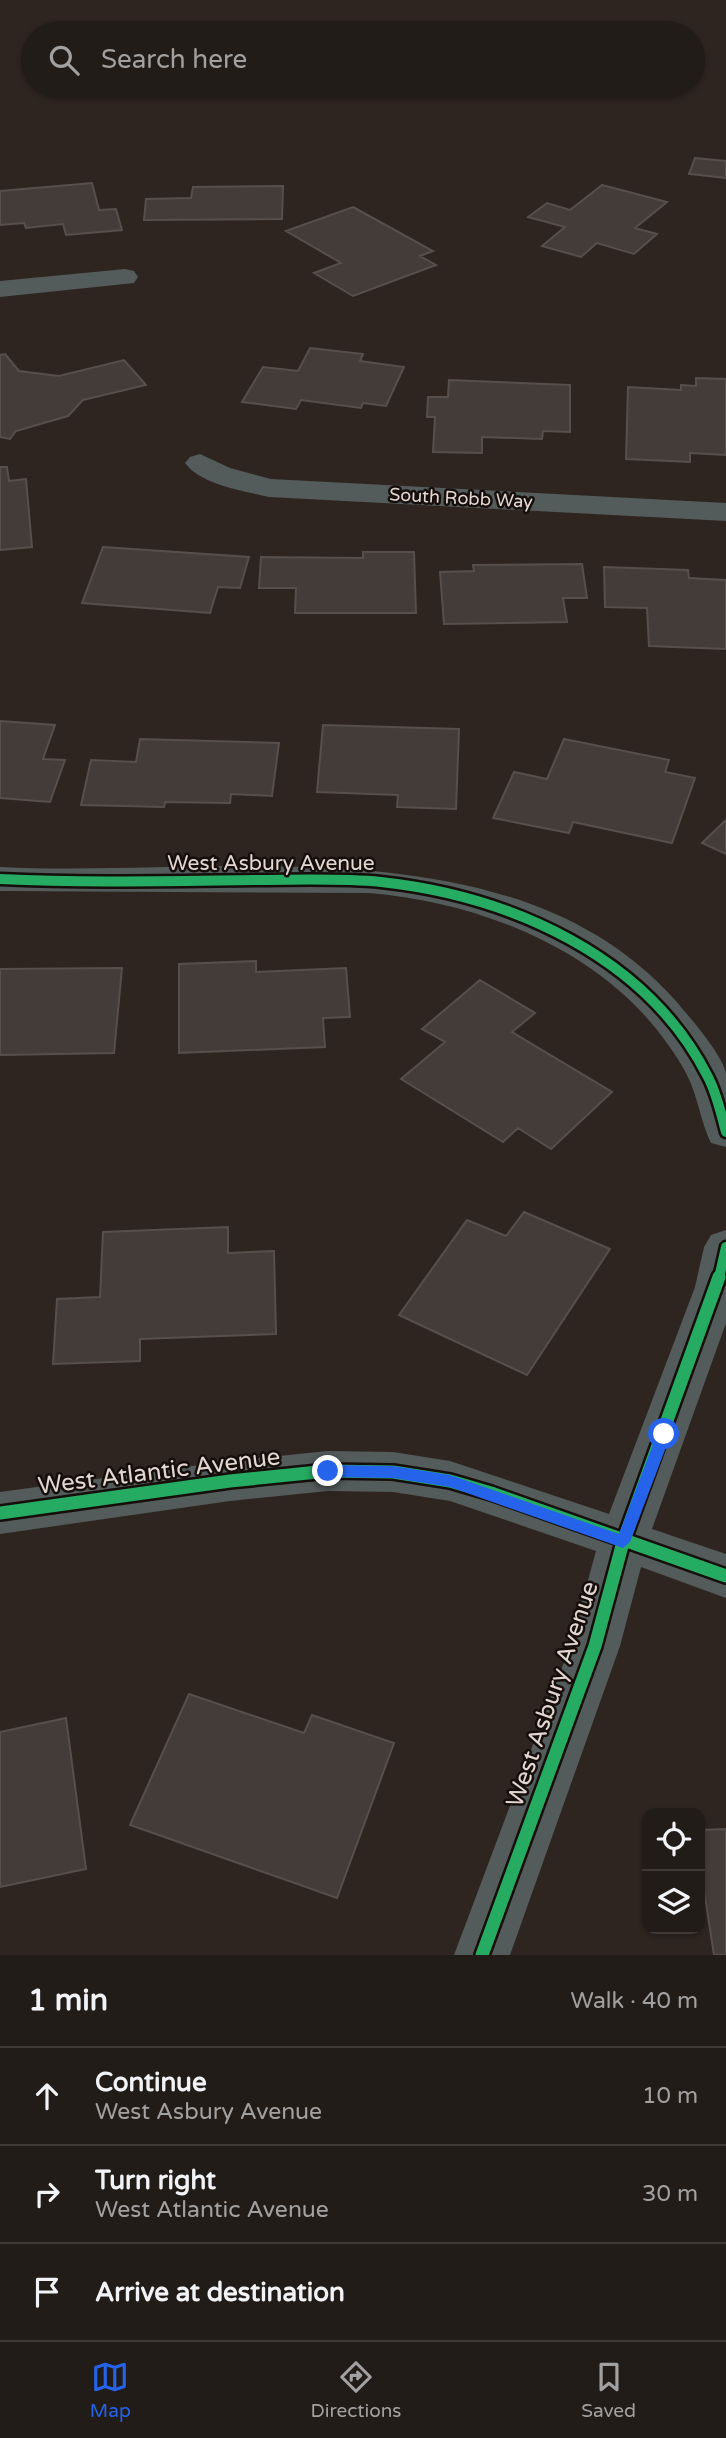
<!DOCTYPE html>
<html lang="en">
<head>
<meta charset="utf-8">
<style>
  :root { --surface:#221c18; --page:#2e2925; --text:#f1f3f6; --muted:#a2a1a2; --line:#3f3a37; --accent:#2563eb }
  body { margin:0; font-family:"Varela Round",sans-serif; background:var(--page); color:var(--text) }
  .controls { position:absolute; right:21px; bottom:21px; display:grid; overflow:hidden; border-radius:14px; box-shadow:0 2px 5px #0004 }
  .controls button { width:63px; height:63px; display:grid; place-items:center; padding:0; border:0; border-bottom:2px solid var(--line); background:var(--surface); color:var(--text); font:35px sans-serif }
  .stop { position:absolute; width:21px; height:21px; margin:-16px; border:5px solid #2563eb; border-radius:50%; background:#fff }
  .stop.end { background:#2563eb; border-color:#fff; box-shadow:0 2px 7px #0008 }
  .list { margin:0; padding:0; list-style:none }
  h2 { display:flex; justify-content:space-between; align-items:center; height:91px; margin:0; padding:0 28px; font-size:30px }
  h2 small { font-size:23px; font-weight:400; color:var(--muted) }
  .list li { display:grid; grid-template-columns:46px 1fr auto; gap:21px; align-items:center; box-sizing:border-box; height:98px; padding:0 28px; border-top:2px solid var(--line) }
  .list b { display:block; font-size:26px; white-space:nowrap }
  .list p { margin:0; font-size:23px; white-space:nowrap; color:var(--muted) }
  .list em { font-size:23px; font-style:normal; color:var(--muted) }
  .icon { flex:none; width:38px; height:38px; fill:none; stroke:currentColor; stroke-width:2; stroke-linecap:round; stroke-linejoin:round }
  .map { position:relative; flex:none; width:726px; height:1955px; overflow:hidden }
  .search { position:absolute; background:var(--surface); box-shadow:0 2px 5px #0004; left:21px; right:21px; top:21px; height:77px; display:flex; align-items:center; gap:18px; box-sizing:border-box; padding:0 24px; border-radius:38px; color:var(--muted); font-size:26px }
  .sheet { height:385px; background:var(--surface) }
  nav { display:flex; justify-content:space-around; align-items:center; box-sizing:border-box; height:98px; border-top:2px solid var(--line); background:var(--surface); font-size:19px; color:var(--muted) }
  nav a { display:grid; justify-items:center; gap:4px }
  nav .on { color:var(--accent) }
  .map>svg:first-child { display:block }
</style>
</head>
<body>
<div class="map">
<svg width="726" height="1955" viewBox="0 0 726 1955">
  <rect width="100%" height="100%" fill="#2e2520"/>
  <path fill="#443c38" stroke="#574f4b" stroke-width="2" d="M695 158 726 161V178L689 174Z
    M92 183 99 210 116 209 122 230 66 235 63 224 26 228 24 223 0 225V191Z
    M602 185 667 202 635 228 657 234 634 254 597 243 581 257 542 246 565 227 528 217 547 203 570 210Z
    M283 186 282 219 144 220 146 199 191 198 193 187Z
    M353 207 433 251 420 256 436 265 353 296 314 273 341 263 286 231Z
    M310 348 363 354 360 361 404 367 386 406 363 403 361 408 301 400 296 409 242 402 263 367 298 371Z
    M5 354 19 371 59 376 124 360 146 385 83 400 68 416 16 431 10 439 0 437V355Z
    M696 378 726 379V455L690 453V462L626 459 628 387 681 390V385L696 386Z
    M449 380 570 385V432L543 431 542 439 482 437V453L433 452 435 417H427L428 397H448Z
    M0 467H7L9 481 26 479 32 547 0 550Z
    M103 547 249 557 240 588 218 587 210 613 82 603Z
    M363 552H414L416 613H295L296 588H259L261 557 363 558Z
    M582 564 587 598H563L567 622 444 624 440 572 474 571 473 565Z
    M604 567 688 570 689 578 726 580V649L649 646 647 608 605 607Z
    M0 721 55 725 43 759 65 760 50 802 0 798Z
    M323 725 459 729 456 809 397 807 398 795 317 792Z
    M140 739 279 743 272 796 231 794 230 803 165 802 164 807 81 805 91 760 136 762Z
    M564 739 669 760 665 772 695 778 672 843 573 822 569 833 493 818 514 772 547 779Z
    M726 820V854L702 843Z
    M256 961V972L346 968 350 1017 323 1018 325 1047 179 1053V964Z
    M122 968 114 1053 0 1055V969Z
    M480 980 535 1013 512 1032 612 1092 551 1149 518 1128 503 1142 401 1079 445 1042 422 1029Z
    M524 1212 610 1249 527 1375 399 1315 467 1220 506 1236Z
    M228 1227V1253L274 1251 276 1334 140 1339V1361L53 1364 57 1299 100 1297 103 1232Z
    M189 1694 304 1733 312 1715 394 1743 337 1898 130 1825Z
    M66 1718 86 1869 0 1887V1732Z
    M726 1829V1955H714L700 1865V1830Z"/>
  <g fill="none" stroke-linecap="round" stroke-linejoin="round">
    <path fill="#535b5b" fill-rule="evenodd" d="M125 269 134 271 138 277 134 283 0 297V281Z
      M200 454 230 468 271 479 726 503V521L269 497C244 491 201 485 185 463L190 457Z
      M0 867C216 878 513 819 675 1000 688 1015 722 1054 726 1073 726 1096 726 1124 726 1147L711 1143C703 1127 700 1110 694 1092 689 1076 679 1060 669 1046 603 950 480 902 369 893L0 891Z
      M726 1230V1323L652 1529 726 1554V1598L641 1567 620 1646 510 1955H454L570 1646 596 1551 450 1501 393 1492 328 1491 230 1501 0 1534V1492L230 1461 328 1451 393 1452 450 1461 609 1514 695 1287 704 1247 711 1235Z"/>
    <g stroke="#160e0b" stroke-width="15">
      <path id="cycleway-far1" d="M0 879C85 883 169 881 254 880 296 880 339 878 381 882 510 896 647 956 708 1077 717 1094 721 1114 726 1132
        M719 1278 726 1247"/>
    </g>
    <g stroke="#160e0b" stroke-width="18">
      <path id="cycleway" d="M0 1513 230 1481 328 1471 393 1472 450 1481 491 1493 726 1576
        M482 1955 595 1646 623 1542 719 1277"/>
    </g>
    <use href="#cycleway-far1" stroke="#26ab63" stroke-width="10"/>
    <use href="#cycleway" stroke="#26ab63" stroke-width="13"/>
  </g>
  <path fill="#2563eb" d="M664 1428 671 1434 630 1542 623 1548 450 1487 393 1478 328 1477 321 1471 328 1465 393 1466 450 1475 619 1534 657 1434Z"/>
  <g text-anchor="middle" stroke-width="5" stroke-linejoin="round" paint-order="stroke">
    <g font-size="18" fill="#e3d7d2" stroke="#160e0b">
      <text transform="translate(461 498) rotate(3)" y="6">South Robb Way</text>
    </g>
    <g font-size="21" fill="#e3d7d2" stroke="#160e0b">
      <text x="271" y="870">West Asbury Avenue</text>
    </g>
    <g font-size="24" fill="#e3d7d2" stroke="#160e0b">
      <text transform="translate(159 1471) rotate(-7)" y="8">West Atlantic Avenue</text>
      <text transform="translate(552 1694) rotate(-71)" y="8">West Asbury Avenue</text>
    </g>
  </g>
</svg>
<div class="controls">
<button><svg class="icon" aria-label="locate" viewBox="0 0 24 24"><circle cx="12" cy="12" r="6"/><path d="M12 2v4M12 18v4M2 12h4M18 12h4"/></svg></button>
<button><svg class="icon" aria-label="layers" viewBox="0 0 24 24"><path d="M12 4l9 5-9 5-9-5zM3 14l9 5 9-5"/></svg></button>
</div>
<div class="stop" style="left:664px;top:1434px"></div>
<div class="stop end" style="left:328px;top:1471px"></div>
<div class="search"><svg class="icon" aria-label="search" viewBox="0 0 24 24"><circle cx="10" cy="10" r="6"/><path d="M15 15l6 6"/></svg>Search here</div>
</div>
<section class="sheet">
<h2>1 min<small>Walk · 40 m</small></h2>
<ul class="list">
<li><svg class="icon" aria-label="ahead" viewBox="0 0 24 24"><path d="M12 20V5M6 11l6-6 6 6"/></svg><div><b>Continue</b><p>West Asbury Avenue</p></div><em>10 m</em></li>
<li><svg class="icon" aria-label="right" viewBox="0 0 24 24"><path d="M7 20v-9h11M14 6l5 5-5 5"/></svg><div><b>Turn right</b><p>West Atlantic Avenue</p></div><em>30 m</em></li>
<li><svg class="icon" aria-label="arrive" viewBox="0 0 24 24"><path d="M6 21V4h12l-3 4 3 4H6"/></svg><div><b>Arrive at destination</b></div></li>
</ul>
</section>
<nav>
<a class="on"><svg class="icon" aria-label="map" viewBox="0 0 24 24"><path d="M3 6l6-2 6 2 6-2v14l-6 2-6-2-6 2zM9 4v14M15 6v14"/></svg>Map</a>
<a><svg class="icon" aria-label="directions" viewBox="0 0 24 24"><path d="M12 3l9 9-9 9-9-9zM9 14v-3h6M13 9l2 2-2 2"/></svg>Directions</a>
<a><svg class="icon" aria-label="saved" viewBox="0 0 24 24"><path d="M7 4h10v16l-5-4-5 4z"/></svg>Saved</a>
</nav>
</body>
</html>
